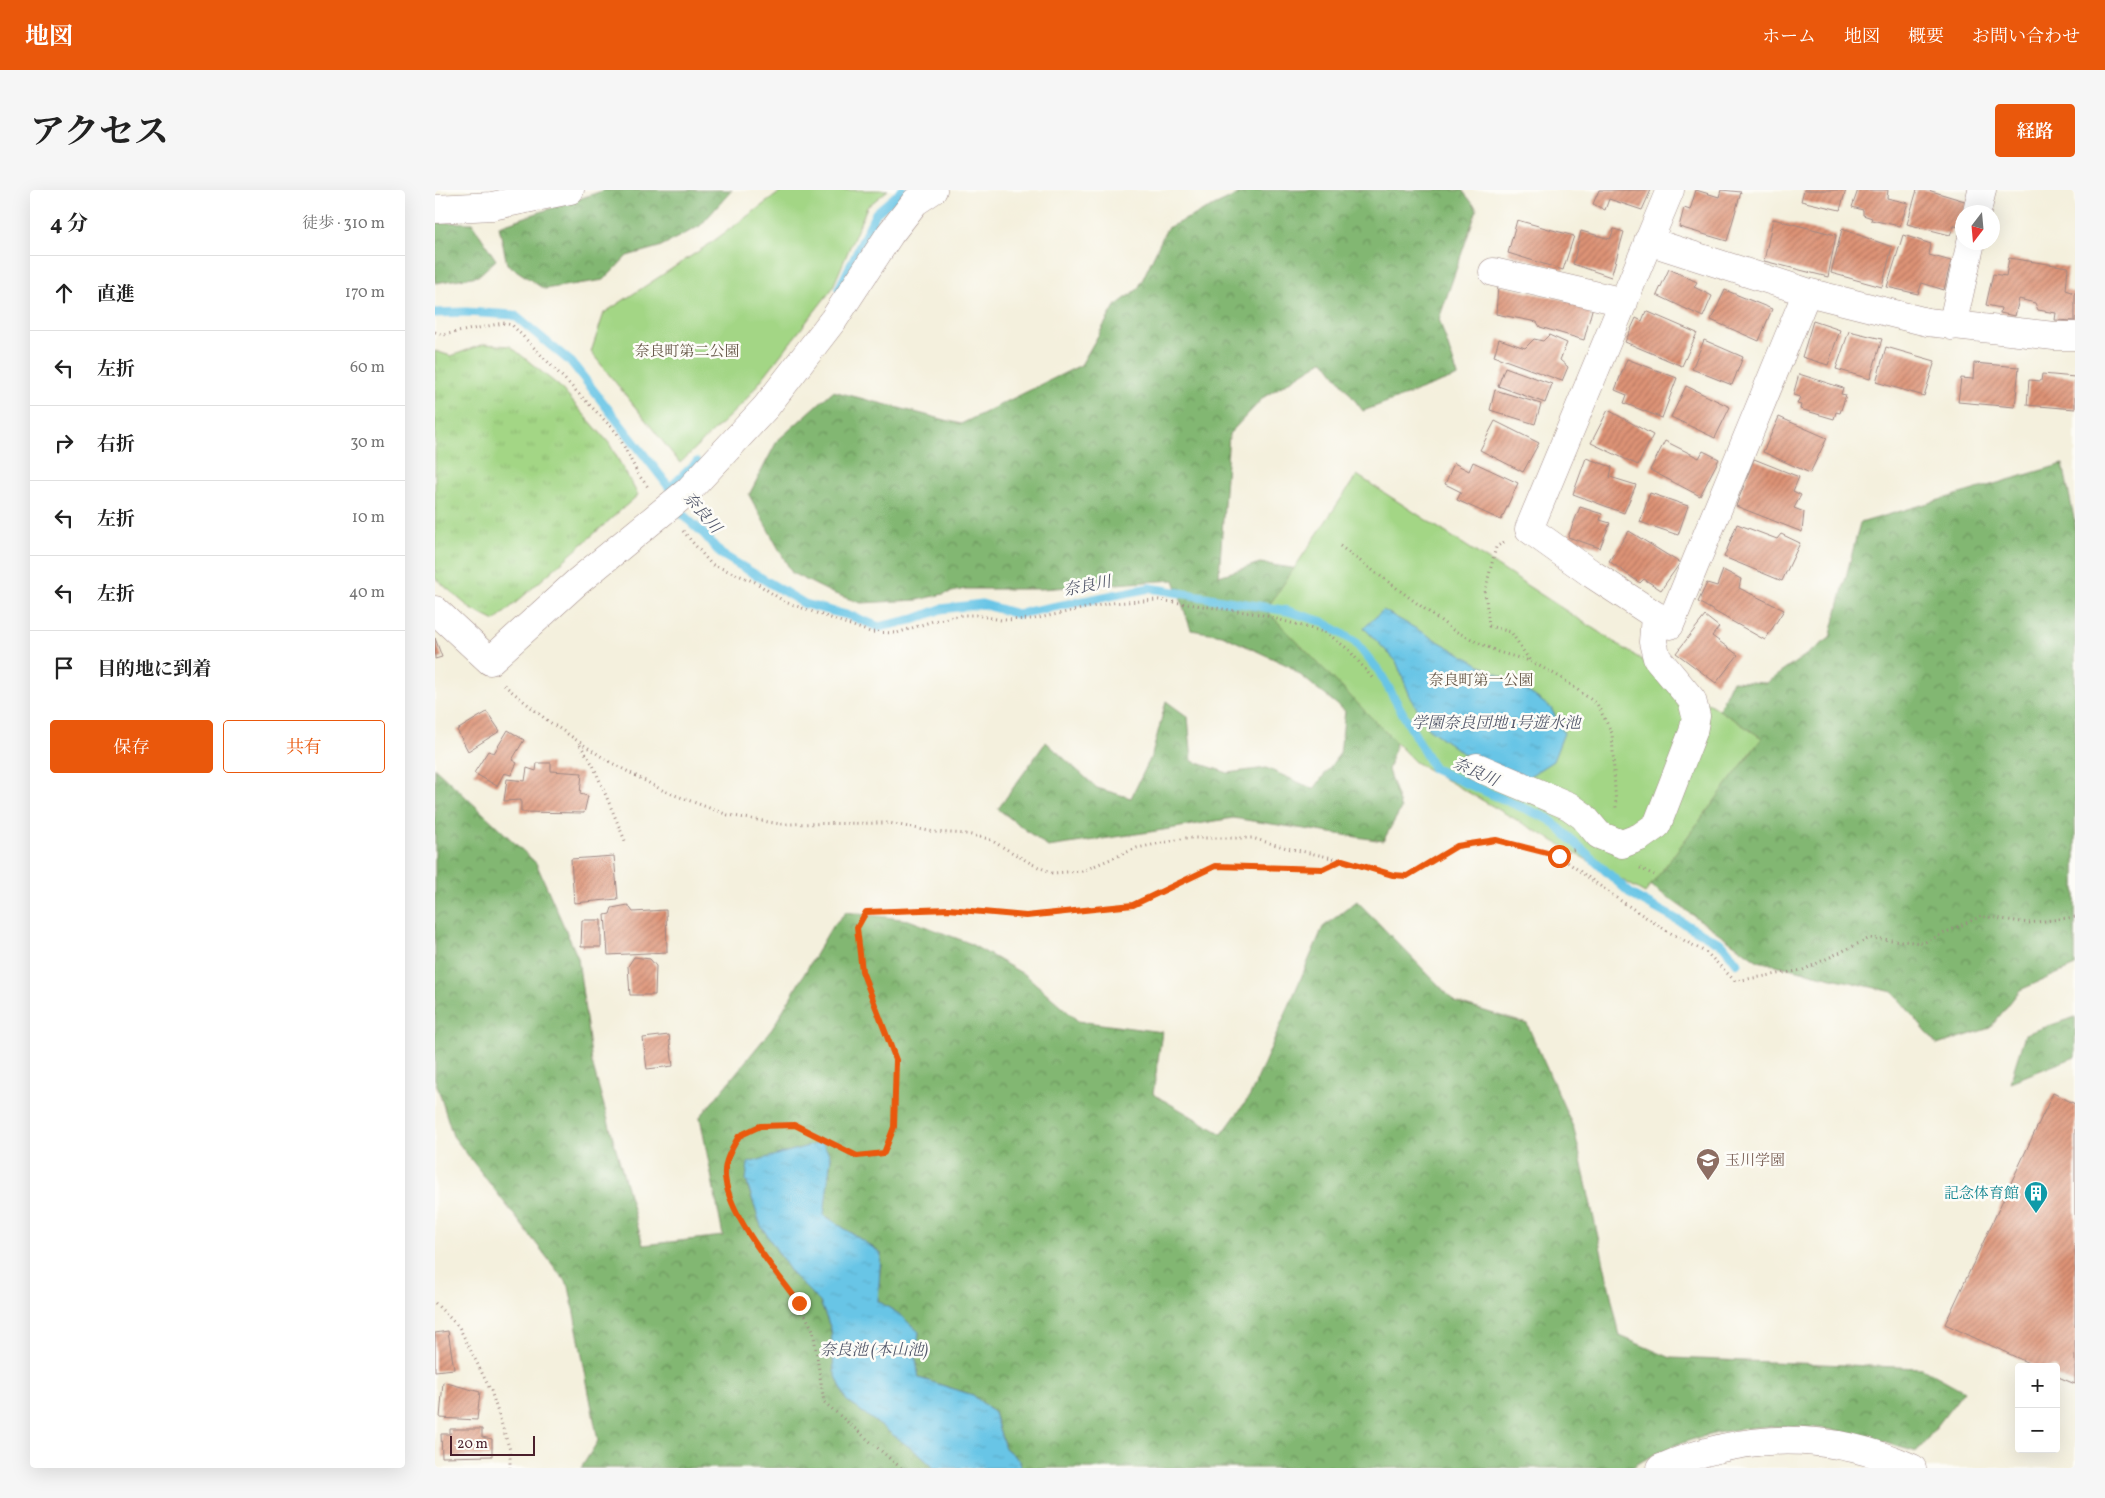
<!DOCTYPE html>
<html lang="ja">
<head>
<meta charset="utf-8">
<style>
  :root { --surface:#fff; --page:#f6f6f6; --text:#222; --muted:#767676; --line:#e0e0e0; --accent:#ea580c }
  body { margin:0; font-family:Vollkorn,"Noto Serif JP",serif; background:var(--page); color:var(--text) }
  .controls { position:absolute; right:15px; bottom:15px; display:grid; overflow:hidden; border-radius:5px; box-shadow:0 5px 20px #0002 }
  .controls button { width:45px; height:45px; display:grid; place-items:center; padding:0; border:0; border-bottom:1px solid var(--line); background:var(--surface); color:var(--text); font:25px sans-serif }
  .compass { position:absolute; left:1520px; top:15px; width:45px; height:45px; border-radius:50%; background:var(--surface); box-shadow:0 5px 20px #0002; rotate:196deg }
  .scale { position:absolute; left:15px; bottom:12px; width:85px; box-sizing:border-box; padding-left:5px; border:2px solid #4a1f2b; border-top:0; font-size:14px; line-height:18px; white-space:nowrap; color:#4a1f2b; -webkit-text-stroke:4px #fdfcf7; paint-order:stroke }
  .stop { position:absolute; width:15px; height:15px; margin:-11px; border:4px solid #ea580c; border-radius:50%; background:#fff }
  .stop.end { background:#ea580c; border-color:#fff; box-shadow:0 1px 5px #0008 }
  .list { margin:0; padding:0; list-style:none }
  h2 { display:flex; justify-content:space-between; align-items:center; height:65px; margin:0; padding:0 20px; font-size:21px }
  h2 small { font-size:16px; font-weight:400; color:var(--muted) }
  .list li { display:grid; grid-template-columns:32px 1fr auto; gap:15px; align-items:center; box-sizing:border-box; height:75px; padding:0 20px; border-top:1px solid var(--line) }
  .list b { display:block; font-size:19px; white-space:nowrap }
  .list em { font-size:16px; font-style:normal; color:var(--muted) }
  .actions { display:flex; gap:10px; padding:15px 20px }
  .actions a { flex:1; padding:11px 0; border:1px solid var(--accent); border-radius:5px; text-align:center; font-size:18px; color:var(--accent) }
  .actions .main { background:var(--accent); color:#fff }
  .icon { flex:none; width:28px; height:28px; fill:none; stroke:currentColor; stroke-width:2; stroke-linecap:round; stroke-linejoin:round }
  .map { position:relative; flex:none; width:1640px; height:1278px; overflow:hidden; border-radius:5px }
  header { display:flex; align-items:center; gap:30px; box-sizing:border-box; height:70px; padding:0 25px; background:var(--accent); color:#fff }
  header strong { font-size:24px }
  nav { display:flex; gap:28px; margin-inline-start:auto; font-size:18px }
  .intro { display:flex; align-items:center; justify-content:space-between; box-sizing:border-box; height:120px; padding:0 30px }
  h1 { margin:0; font-size:35px }
  .button { padding:12px 22px; border-radius:5px; background:var(--accent); color:#fff; font-size:18px; font-weight:700 }
  main { display:flex; gap:30px; padding:0 30px }
  aside { flex:1; background:var(--surface); border-radius:5px; box-shadow:0 5px 20px #0002 }
  .map>svg:first-child { display:block }
</style>
</head>
<body>
<header>
<strong>地図</strong>
<nav><a>ホーム</a><a>地図</a><a>概要</a><a>お問い合わせ</a></nav>
</header>
<div class="intro"><h1>アクセス</h1><a class="button">経路</a></div>
<main>
<aside>
<h2>4 分<small>徒歩 · 310 m</small></h2>
<ul class="list">
<li><svg class="icon" aria-label="ahead" viewBox="0 0 24 24"><path d="M12 20V5M6 11l6-6 6 6"/></svg><div><b>直進</b></div><em>170 m</em></li>
<li><svg class="icon" aria-label="left" viewBox="0 0 24 24"><path d="M17 20v-9H6M10 6l-5 5 5 5"/></svg><div><b>左折</b></div><em>60 m</em></li>
<li><svg class="icon" aria-label="right" viewBox="0 0 24 24"><path d="M7 20v-9h11M14 6l5 5-5 5"/></svg><div><b>右折</b></div><em>30 m</em></li>
<li><svg class="icon" aria-label="left" viewBox="0 0 24 24"><path d="M17 20v-9H6M10 6l-5 5 5 5"/></svg><div><b>左折</b></div><em>10 m</em></li>
<li><svg class="icon" aria-label="left" viewBox="0 0 24 24"><path d="M17 20v-9H6M10 6l-5 5 5 5"/></svg><div><b>左折</b></div><em>40 m</em></li>
<li><svg class="icon" aria-label="arrive" viewBox="0 0 24 24"><path d="M6 21V4h12l-3 4 3 4H6"/></svg><div><b>目的地に到着</b></div></li>
</ul>
<div class="actions"><a class="main">保存</a><a>共有</a></div>
</aside>
<div class="map">
<svg width="1640" height="1278" viewBox="0 0 1640 1278">
  <defs>
    <pattern id="grass-tufts" width="24" height="20" patternUnits="userSpaceOnUse" patternTransform="scale(1.25)"><rect width="24" height="20" fill="#a3d685"/><path d="M3 7l-1-3M5 7V3M7 7l1-3M15 17l-1-3M17 17v-4M19 17l1-3" fill="none" stroke="#8eb773"/></pattern>
    <pattern id="forest-crowns" width="20" height="18" patternUnits="userSpaceOnUse" patternTransform="scale(1.25)"><rect width="20" height="18" fill="#82b772"/><path d="M2 6a3 3 0 1 1 6 0M12 15a3 3 0 1 1 6 0" fill="none" stroke="#6c945e"/></pattern>
    <pattern id="water-ripples" width="26" height="14" patternUnits="userSpaceOnUse" patternTransform="scale(1.25)"><rect width="26" height="14" fill="#68c5e6"/><path d="M2 4q2-2 4 0t4 0M15 11q2-2 4 0t4 0" fill="none" stroke="#5ca9c5"/></pattern>
    <pattern id="building-hatch" width="6" height="6" patternUnits="userSpaceOnUse" patternTransform="scale(1.25)"><rect width="6" height="6" fill="#dd9376"/><path d="M-1 1l2-2M0 6l6-6M5 7l2-2" fill="none" stroke="#b57761"/></pattern>
  </defs>
  <rect width="100%" height="100%" fill="#fdfcf7"/>
  <filter id="ink" filterUnits="userSpaceOnUse"><feTurbulence type="fractalNoise" baseFrequency=".02" numOctaves="2"/><feDisplacementMap in="SourceGraphic" scale="10" xChannelSelector="R" yChannelSelector="G"/><feConvolveMatrix kernelMatrix="1 2 1 2 8 2 1 2 1" color-interpolation-filters="sRGB"/></filter>
  <filter id="wash" filterUnits="userSpaceOnUse"><feTurbulence type="fractalNoise" baseFrequency=".0096" numOctaves="4" result="noise"/><feDisplacementMap in="SourceGraphic" scale="20" xChannelSelector="R" yChannelSelector="G"/><feGaussianBlur stdDeviation="1.12" result="paint"/><feColorMatrix in="noise" values="0 0 0 0 0 0 0 0 0 0 0 0 0 0 0 0 0 1.4 0 .05"/><feComposite in="paint" operator="in"/></filter>
  <g filter="url(#wash)">
    <rect width="100%" height="100%" fill="#f4f0dd"/>
    <path fill="url(#grass-tufts)" stroke="#767a58" d="M49 154 75 156 124 196 174 253 203 305 60 431 36 419 0 388V161L16 166Z"/>
    <path fill="url(#forest-crowns)" stroke="#666b4e" d="M170 0H297L265 36 224 57 192 66 169 90 109 99 72 74 64 36Z
      M813 0H1027L1042 19 1004 129 1023 186 928 221 889 170 829 207 794 244 784 386 825 373 895 384 975 506 953 580 966 619 948 651 798 628 728 640 613 657 563 619 611 552 662 598 696 608 717 565 731 511 753 527 757 571 793 583 831 578 879 599 905 563 910 521 854 476 787 445 756 440 739 390 605 399H530L483 410 426 413 397 403 357 383 314 305 342 251 398 201 526 234 646 175 680 116 703 99 732 38Z
      M0 32 37 33 61 70 43 86 0 93Z
      M1628 274 1640 333V776L1585 800 1555 838 1502 855 1458 802 1323 771 1201 685 1221 655 1297 491 1331 493 1395 448 1425 333Z
      M0 578 101 673 143 768 157 873 208 1055 288 1046 265 927 337 839 396 738 411 722 474 730 534 753 592 786 643 831 727 842 718 904 787 944 815 906 888 737 922 711 1020 812 1092 834 1139 939 1185 1146 1236 1168 1487 1178 1529 1201 1482 1262C1456 1255 1431 1246 1405 1241 1335 1229 1256 1239 1196 1278H586L585 1271 570 1258 559 1223 538 1205 484 1188 481 1169 484 1142 464 1124 443 1111 446 1063 389 1025 396 967 311 991 326 1036 358 1085 385 1112 396 1139 399 1181 499 1278H146L163 1251 134 1096 18 946 0 889Z
      M1640 827V867L1575 892 1590 844Z"/>
    <path fill="#a3d685" stroke="#767a58" d="M348 0H453L432 17 397 99 309 212 245 273 156 162 169 123 273 55Z
      M922 285 1327 548 1210 703 980 572 831 420Z"/>
    <path fill="url(#water-ripples)" stroke="#597288" d="M948 420 1054 480 1087 497 1116 518 1129 543 1118 571 1093 587 1033 567 993 538 975 506 961 471 929 438Z
      M387 952 396 967 389 1025 446 1063 443 1111 464 1124 484 1142 481 1169 484 1188 538 1205 559 1223 570 1258 585 1271 586 1278H499L485 1265 411 1210 399 1181 396 1139 385 1112 358 1085 326 1036 311 990 313 973Z"/>
    <g fill="none" stroke-linecap="round" stroke-linejoin="round">
      <path stroke="#68c5e6" stroke-width="9" d="M404 99 441 23 468 0
        M0 123 31 122 79 125 137 173 235 298 237 315 270 345 286 364 370 414 419 427 444 437 480 429 506 419 547 414 582 424 715 398 853 421 888 432 920 452 944 481 999 579 1114 629 1197 705 1288 755 1302 773
        M235 298 262 272"/>
    </g>
    <g id="blocks">
      <path fill="url(#building-hatch)" d="M1164 0H1216L1207 20 1174 9 1170 20 1158 14Z
        M1261 0 1284 7 1286 0 1306 2 1292 51 1244 37 1249 18 1255 20Z
        M1369 0H1411L1405 20 1366 11Z
        M1423 0H1453L1452 8 1473 13 1465 36 1436 30 1437 28 1428 25V20L1417 17Z
        M1482 0H1493L1533 12 1531 22H1528L1527 37 1519 36 1515 45 1472 34Z
        M1338 29 1401 45 1393 87 1329 71Z
        M1082 30 1139 46 1128 80 1073 63Z
        M1179 39 1189 42 1176 87 1138 74 1146 41 1175 49Z
        M1407 39 1457 57 1447 97 1396 83Z
        M1468 45 1496 54 1494 65 1516 71 1509 100 1487 93 1483 104 1452 97Z
        M1574 68 1633 77 1631 100 1640 103V131L1620 130 1621 123 1603 120 1600 113 1584 109 1580 126 1565 123 1566 118 1551 115 1558 84 1571 86Z
        M1234 79 1262 92 1259 97 1277 106 1268 127 1222 105Z
        M1063 96 1158 116 1149 150 1105 137 1102 132 1061 124Z
        M1290 100 1337 119 1324 151 1276 130Z
        M1211 121 1262 143 1247 176 1190 152 1201 128 1207 131Z
        M1378 131 1405 140 1393 175 1367 167Z
        M1414 141 1447 149 1435 189 1401 179Z
        M1114 145 1132 153 1125 170 1133 177 1127 191 1059 166 1064 149 1090 158 1099 149 1108 151Z
        M1269 150 1308 167 1297 195 1257 179Z
        M1451 157 1500 171 1489 206 1441 192Z
        M1192 169 1242 188 1227 228 1189 213 1192 205 1180 200Z
        M1539 173 1584 177 1580 217 1523 212 1526 188 1538 189Z
        M1070 177 1117 194 1110 213 1063 196Z
        M1364 184 1408 198 1406 204 1411 205 1405 223 1401 222 1399 229 1365 219 1366 215 1362 214 1365 207 1358 205Z
        M1607 184 1640 187V219L1592 215 1594 190 1606 191Z
        M1251 196 1295 217 1280 248 1236 227Z
        M1060 200 1106 214 1100 234 1055 220Z
        M1173 220 1218 245 1203 275 1156 253Z
        M1344 227 1392 248 1375 283 1328 262Z
        M1060 231 1104 253 1088 282 1045 260Z
        M1230 251 1264 268 1268 261 1284 269 1265 306 1215 280Z
        M1151 268 1177 277 1175 287 1201 295 1189 323 1138 304Z
        M1319 269 1364 287 1358 301 1366 305 1359 318 1369 322 1367 342 1301 316Z
        M1038 272 1083 293 1066 330 1022 310 1026 302 1010 294 1019 273 1034 281Z
        M1215 303 1253 316 1243 345 1205 332Z
        M1145 317 1167 324 1165 330 1175 333 1165 358 1133 347Z
        M1302 334 1342 349 1346 344 1365 353 1347 391 1289 367Z
        M1194 341 1245 373 1226 400 1209 389 1205 393 1174 371Z
        M1288 380 1306 389 1304 398 1349 420 1330 450 1263 412 1272 393 1282 396Z
        M1270 426 1284 437 1277 446 1303 465 1281 493 1241 463Z
        M0 448 7 467 0 469Z
        M52 522 65 541 33 561 22 540Z
        M73 540 89 550 77 570 82 573 76 585 69 583 62 596 39 583 53 561 59 563Z
        M102 573H116V581L147 583 145 604 153 606 149 623 86 622V610L69 611 72 589 90 591 92 578 101 581Z
        M179 666 183 709 139 713 136 669Z
        M193 715 198 722 231 720 232 762 173 765 170 725 175 724 177 718Z
        M147 730H166V757H146Z
        M199 767 215 769 221 776 220 805H195L193 776Z
        M234 845 238 876 212 879 208 848Z
        M1618 903 1640 914V1194L1621 1186V1177H1602L1510 1134Z
        M13 1141 19 1179 0 1181V1143Z
        M8 1192 45 1202 42 1230 5 1228Z
        M15 1239H47V1247L57 1249V1266L7 1267 6 1244H15Z"/>
    </g>
  </g>
  <g filter="url(#ink)">
    <use href="#blocks" fill-opacity="0" stroke="#9f8884" stroke-width="1"/>
    <g fill="none" stroke-linecap="round" stroke-linejoin="round">
      <g stroke="#9f8884" stroke-width="29">
        <path id="minor" d="M1235 0 1094 339 1157 384 1235 435 1372 102
          M0 19 57 16 135 0
          M1542 22 1547 0
          M1213 51 1372 102 1492 132 1619 146H1640
          M1058 82 1189 112
          M1517 136 1536 52
          M0 420 55 471 141 393 253 301 331 217 399 129 455 44 480 12 498 0
          M1042 577 1134 616 1148 626 1164 645 1187 654 1205 647 1222 635 1258 542 1261 526 1257 510 1222 468 1218 452 1220 425
          M1226 1278C1309 1242 1394 1241 1477 1278"/>
      </g>
      <path stroke="#9f8884" stroke-width="3" stroke-dasharray="1 4" stroke-linecap="butt" d="M0 142 8 145 68 133 77 135 182 243 203 284 213 297
        M248 341 276 374 320 392 350 412 435 442 462 443 498 431 527 425H541L566 430 599 429 675 413 724 410 824 424 892 443 914 460 939 490
        M1069 352 1061 357 1050 401 1054 436 1076 442 1095 471
        M905 356 1018 440 1063 462 1095 471 1125 487 1162 514 1177 543 1181 619
        M69 495 113 531 173 571 229 601 293 625 345 634 454 633 499 642 532 644 554 649 597 674 617 683 647 681 702 658 751 648H817L852 658 907 670 958 685 972 686 1021 656 1061 650 1124 666 1183 709 1232 741 1272 763 1300 791 1368 780 1435 748 1488 753 1546 726 1594 733 1640 727
        M145 555 158 575 191 653
        M1124 666 1140 659
        M1205 678 1219 685
        M0 1113 24 1137 56 1201 75 1260V1278
        M466 1278 389 1212 378 1140 364 1113 309 1038 292 999 290 975 304 946 325 936 359 935 422 966 449 963 459 937 461 870 427 781 422 738 431 722 514 719 591 726 698 715 780 676 888 679 907 670"/>
      <use href="#minor" stroke="#fff" stroke-width="28"/>
    </g>
  </g>
  <g fill="none" stroke-linecap="round" stroke-linejoin="round" filter="url(#ink)">
    <path stroke="#ea580c" stroke-width="6" d="M364 1113C342 1083 281 1012 291 974 293 964 299 955 304 946L325 936 360 935 422 966 449 963 459 937 461 870 427 781 422 738 431 722 514 719 591 726 698 715 780 676 888 679 907 670 958 685 972 686 1022 656 1061 650 1124 666"/>
  </g>
  <defs>
    <g id="university-pin" transform="scale(1.25)"><path d="M0 17L-7.5 6A9.5 9.5 0 1 1 7.5 6Z" fill="#8d6e63" stroke="#fdfcf7"/><path d="M0-5L7-2L0 1L-7-2ZM-4 1L0 2.5L4 1V4Q0 6-4 4Z" fill="#fff"/></g>
    <g id="building-pin" transform="scale(1.25)"><path d="M0 17L-7.5 6A9.5 9.5 0 1 1 7.5 6Z" fill="#0f9aa8" stroke="#fdfcf7"/><path d="M-4-6H4V6H1V3H-1V6H-4ZM-2.5-4.3h1.7v1.8h-1.7ZM.8-4.3h1.7v1.8H.8ZM-2.5-1h1.7V.8h-1.7ZM.8-1h1.7V.8H.8Z" fill="#fff"/></g>
  </defs>
  <g fill-rule="evenodd">
    <use href="#university-pin" x="1273" y="970"/>
    <use href="#building-pin" x="1601" y="1003"/>
  </g>
  <g text-anchor="middle" stroke-width="5" stroke-linejoin="round" paint-order="stroke">
    <g font-size="15" fill="#655646" stroke="#fdfcf7">
      <text x="252" y="166">奈良町第二公園</text>
      <text x="1046" y="495">奈良町第一公園</text>
    </g>
    <g font-size="15" fill="#785e54" stroke="#fdfcf7" text-anchor="start">
      <text x="1290" y="975">玉川学園</text>
    </g>
    <g font-size="15" fill="#0d838f" stroke="#fdfcf7" text-anchor="end">
      <text x="1584" y="1008">記念体育館</text>
    </g>
    <g font-size="16" font-style="italic" fill="#54596c" stroke="#fdfcf7">
      <text transform="translate(268 322) rotate(49)" y="6">奈良川</text>
      <text transform="translate(652 395) rotate(-11)" y="6">奈良川</text>
      <text x="1061" y="538">学園奈良団地 1号遊水池</text>
      <text transform="translate(1041 581) rotate(24)" y="6">奈良川</text>
      <text x="439" y="1165">奈良池 (本山池)</text>
    </g>
  </g>
</svg>
<div class="controls">
<button>+</button>
<button>−</button>
</div>
<svg class="compass" viewBox="-18 -18 36 36"><path d="M0-13l5 13h-10z" fill="#e53935"/><path d="M0 13l5-13h-10z" fill="#767676"/></svg>
<div class="scale">20 m</div>
<div class="stop" style="left:1124px;top:666px"></div>
<div class="stop end" style="left:364px;top:1113px"></div>
</div>
</main>
</body>
</html>
